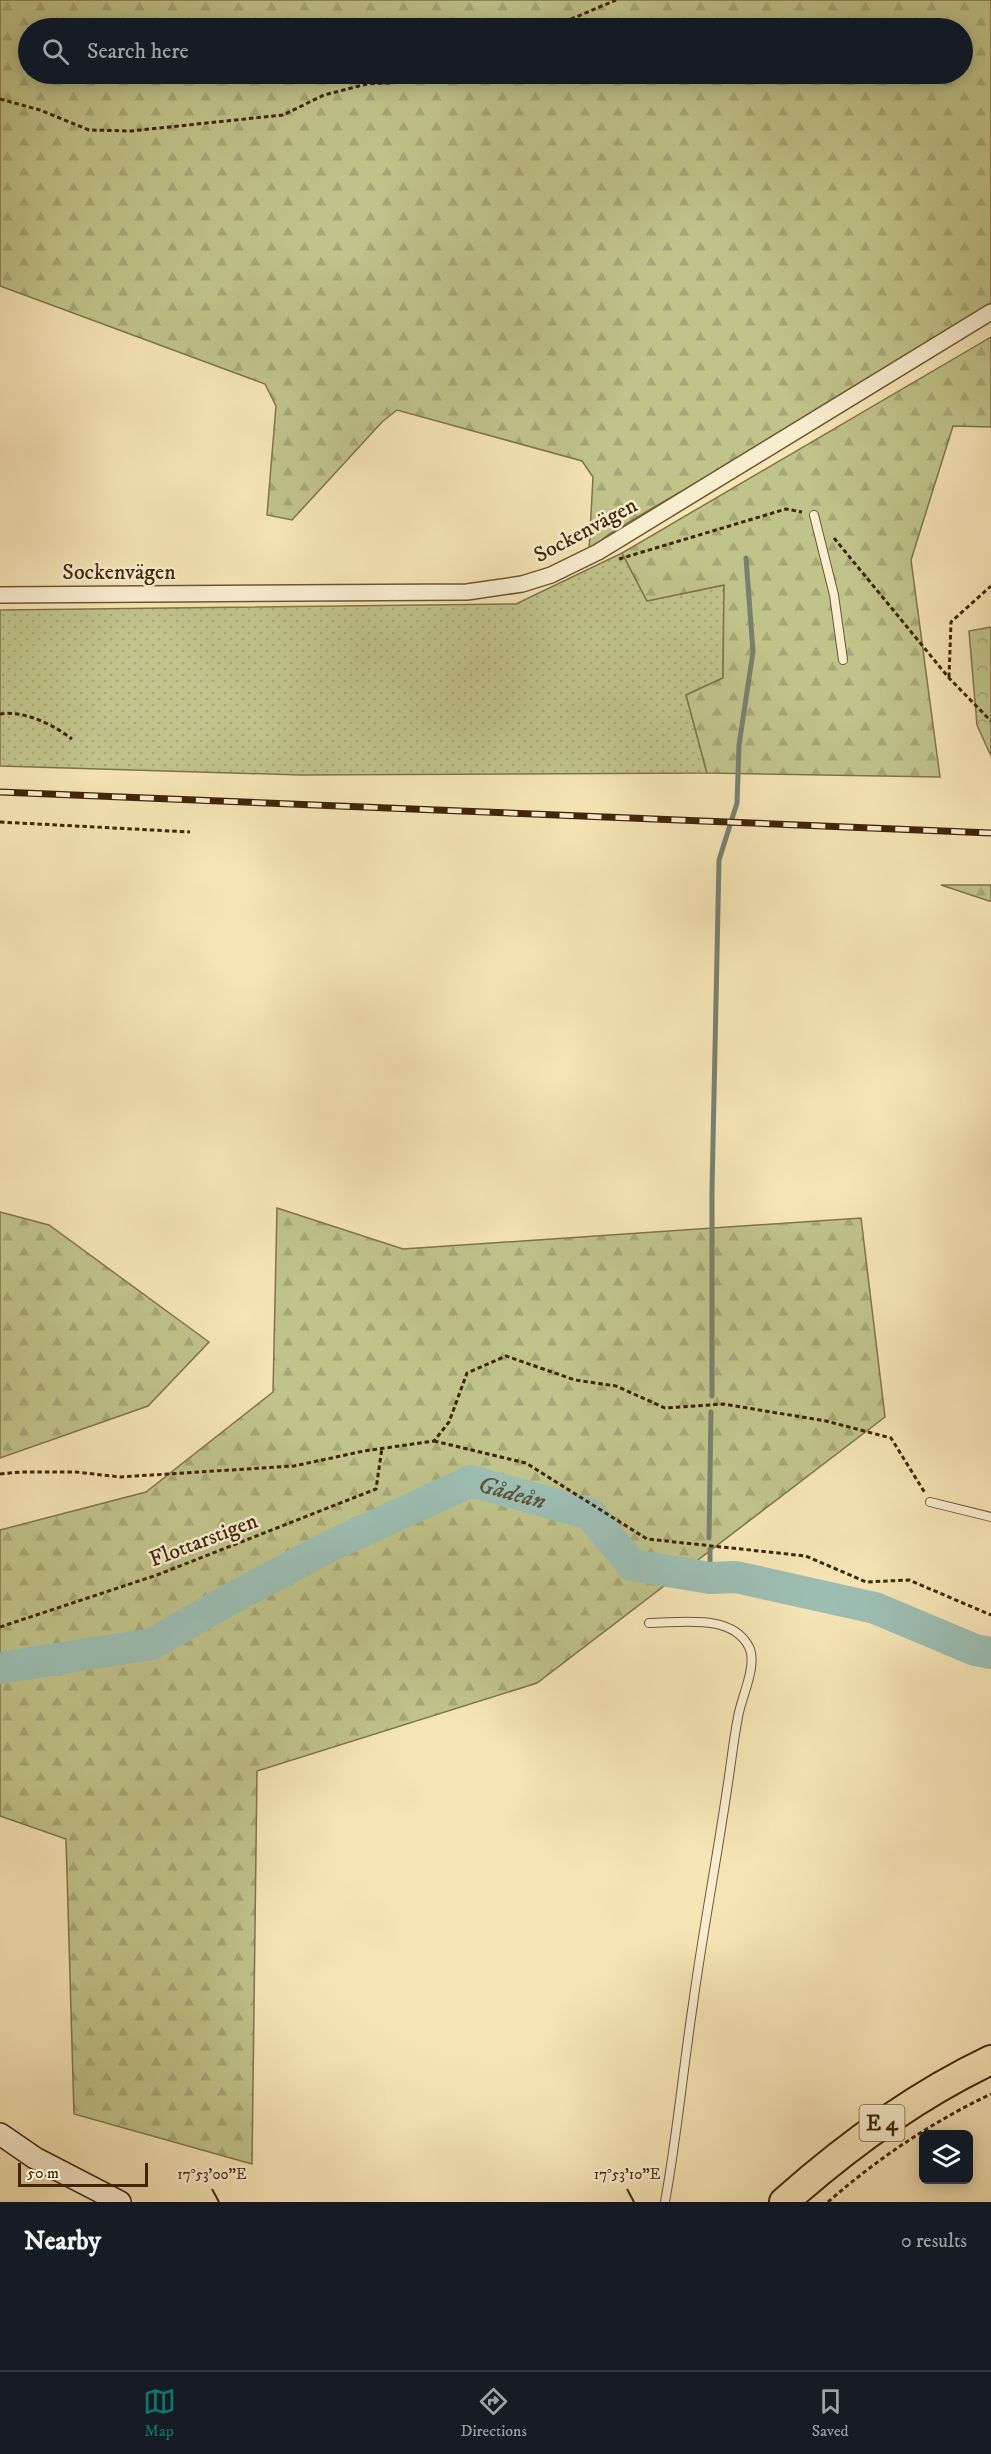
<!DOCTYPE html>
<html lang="en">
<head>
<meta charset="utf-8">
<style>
  :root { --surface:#171b24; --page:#242831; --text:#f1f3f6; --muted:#9ea1a6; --line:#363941; --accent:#0f766e }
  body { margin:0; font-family:"IM FELL DW Pica",serif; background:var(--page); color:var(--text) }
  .controls { position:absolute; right:18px; bottom:18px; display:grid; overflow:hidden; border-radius:9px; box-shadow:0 3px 15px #0003 }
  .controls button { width:54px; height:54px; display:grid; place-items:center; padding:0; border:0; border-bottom:2px solid var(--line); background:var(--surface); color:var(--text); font:30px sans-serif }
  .scale { position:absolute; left:18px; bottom:15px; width:130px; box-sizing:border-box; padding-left:6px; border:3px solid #412509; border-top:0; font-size:16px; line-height:21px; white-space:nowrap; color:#412509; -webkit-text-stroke:4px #f8edcf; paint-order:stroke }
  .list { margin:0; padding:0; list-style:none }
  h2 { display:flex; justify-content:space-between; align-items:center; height:78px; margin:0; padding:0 24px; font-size:26px }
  h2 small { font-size:20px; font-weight:400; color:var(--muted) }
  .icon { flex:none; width:33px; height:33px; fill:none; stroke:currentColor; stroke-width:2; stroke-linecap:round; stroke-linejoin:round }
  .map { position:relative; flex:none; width:991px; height:2202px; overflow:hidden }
  .search { position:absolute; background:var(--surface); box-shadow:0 3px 15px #0003; left:18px; right:18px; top:18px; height:66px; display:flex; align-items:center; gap:15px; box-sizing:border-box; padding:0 21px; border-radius:33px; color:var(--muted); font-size:22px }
  .sheet { height:168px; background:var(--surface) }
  nav { display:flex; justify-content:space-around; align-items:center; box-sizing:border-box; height:84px; border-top:2px solid var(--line); background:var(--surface); font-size:16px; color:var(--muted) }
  nav a { display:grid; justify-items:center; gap:3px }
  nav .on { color:var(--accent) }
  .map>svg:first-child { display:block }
</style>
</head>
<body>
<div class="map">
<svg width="991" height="2202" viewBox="0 0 991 2202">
  <defs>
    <pattern id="grass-dots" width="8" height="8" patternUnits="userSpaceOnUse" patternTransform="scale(1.5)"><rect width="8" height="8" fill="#c0c38a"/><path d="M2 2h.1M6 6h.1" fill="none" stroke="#a6a776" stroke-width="1.8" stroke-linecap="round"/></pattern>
    <pattern id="forest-firs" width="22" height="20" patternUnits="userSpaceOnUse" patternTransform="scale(1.5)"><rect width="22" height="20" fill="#c0c38a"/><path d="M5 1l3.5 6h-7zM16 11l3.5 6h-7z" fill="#a6a776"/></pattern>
    <pattern id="park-crowns" width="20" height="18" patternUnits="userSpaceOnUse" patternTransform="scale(1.5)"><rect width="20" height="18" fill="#c0c38a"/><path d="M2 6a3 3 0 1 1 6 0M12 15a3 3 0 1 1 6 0" fill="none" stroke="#a6a776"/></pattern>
  </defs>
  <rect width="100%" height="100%" fill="#f5e4b5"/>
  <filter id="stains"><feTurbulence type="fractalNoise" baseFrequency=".00333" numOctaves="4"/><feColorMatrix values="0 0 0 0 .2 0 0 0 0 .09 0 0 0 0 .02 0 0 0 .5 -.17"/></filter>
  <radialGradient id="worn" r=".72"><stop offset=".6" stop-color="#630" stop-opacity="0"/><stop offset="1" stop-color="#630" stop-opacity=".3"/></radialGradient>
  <path fill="url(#grass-dots)" stroke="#80744a" stroke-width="1.5" d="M622 553 647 601 724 585 723 678 686 695 707 773 300 775 0 766V610L516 604Z"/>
  <path fill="url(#forest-firs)" stroke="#80744a" stroke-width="1.5" fill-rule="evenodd" d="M0 0H991V310L965 327 651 509 609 534 589 551 593 477 582 461 397 410 382 422 292 520 267 515 276 406 265 384 0 286ZM28 28H962V74H28Z
    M991 337V427L953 426 911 560 940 777 707 773 686 695 723 678 724 585 647 601 622 553Z
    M941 885H991V901H989Z
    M277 1208 403 1249 861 1218 885 1417 537 1683 257 1771 252 2164 74 2114 66 1839 0 1816V1530L146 1492 273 1392Z
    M0 1212 49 1225 209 1342 148 1406 0 1458Z"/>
  <path fill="url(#park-crowns)" stroke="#80744a" stroke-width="1.5" d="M991 627V756L977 725 969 631Z"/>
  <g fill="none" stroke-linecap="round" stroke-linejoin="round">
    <path stroke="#78816f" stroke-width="5" d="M712 1396V1190L719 860 737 803 739 745 753 652 746 558
      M709 1538 711 1412
      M710 1549V1578"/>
    <path stroke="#9dbeb3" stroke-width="32" id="s1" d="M0 1668 152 1644 225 1602 328 1547 471 1481 590 1514 632 1565 710 1578 736 1577 875 1608 975 1650 991 1653"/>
    <g stroke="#6e5534" stroke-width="10">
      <path id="lane" d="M814 515 834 595 843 660
        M930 1502 991 1517
        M649 1623C681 1623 732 1613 749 1647 758 1665 741 1698 738 1717 735 1732 733 1747 731 1762 720 1843 704 1923 693 2004 683 2070 677 2136 665 2202"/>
    </g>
    <g stroke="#6e5534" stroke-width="18">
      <path id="street" d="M0 595 467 592 522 584 551 575 598 552 991 312"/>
    </g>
    <g stroke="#412509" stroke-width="24">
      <path id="secondary" d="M0 2134 35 2158 120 2202"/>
    </g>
    <g stroke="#412509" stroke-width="32">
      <path id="highway" d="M784 2202C847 2146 915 2096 991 2060"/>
    </g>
    <path stroke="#412509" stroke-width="3" stroke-dasharray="4.5 3" stroke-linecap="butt" d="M550 28 616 0
      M0 99 40 110 89 130 131 131 283 115 324 95 367 84 428 81 450 74
      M834 538 949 678 991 721
      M619 559 786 509 802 512
      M949 677 951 622 991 586
      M0 714C24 710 54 725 72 739
      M0 822 190 832
      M434 1441 526 1463 647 1539 806 1556 866 1582 909 1580 991 1615
      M0 1474 21 1472H76L120 1477 294 1466 364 1451 434 1441 449 1422 467 1373 506 1356 575 1380 616 1386 665 1408 723 1404 826 1421 891 1438 925 1493
      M0 1627 157 1575 376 1489 382 1448
      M828 2202C877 2159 932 2122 991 2094"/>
    <use href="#lane" stroke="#f8edcf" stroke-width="8"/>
    <use href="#street" stroke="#f8edcf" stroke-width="15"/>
    <use href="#secondary" stroke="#f8edcf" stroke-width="21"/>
    <use href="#highway" stroke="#f5e4b5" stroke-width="28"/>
    <g stroke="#412509" stroke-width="7">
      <path id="rail" d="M0 792 991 833"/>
    </g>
    <use href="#rail" stroke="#f8edcf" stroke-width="4.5" stroke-dasharray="14" stroke-linecap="butt"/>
  </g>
  <path fill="none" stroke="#412509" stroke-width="2" d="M212 2189 219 2202M627 2189 634 2202"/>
  <g text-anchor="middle" stroke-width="5" stroke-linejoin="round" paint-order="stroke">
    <rect fill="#f8edcf" stroke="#786144" stroke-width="1.5" x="859.5" y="2105" width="45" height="36" rx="4.5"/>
    <g font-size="21" font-weight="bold" fill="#412509">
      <text x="882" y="2130">E 4</text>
    </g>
    <g font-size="22" fill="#412509" stroke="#f8edcf">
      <text transform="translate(585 529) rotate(-28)" y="8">Sockenvägen</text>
      <text x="119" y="579">Sockenvägen</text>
      <text transform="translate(203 1539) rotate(-21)" y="8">Flottarstigen</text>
    </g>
    <g font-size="24" font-style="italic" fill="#5d533c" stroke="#f8edcf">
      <text dy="8" stroke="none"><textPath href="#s1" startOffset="555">Gådeån</textPath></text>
    </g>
  </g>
  <g font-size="15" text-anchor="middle" fill="#412509" stroke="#f8edcf" stroke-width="5" stroke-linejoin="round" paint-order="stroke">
    <text x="212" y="2179">17°53'00"E</text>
    <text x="627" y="2179">17°53'10"E</text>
  </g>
  <rect width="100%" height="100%" filter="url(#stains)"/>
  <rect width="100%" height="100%" fill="url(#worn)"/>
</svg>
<div class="controls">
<button><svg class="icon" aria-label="layers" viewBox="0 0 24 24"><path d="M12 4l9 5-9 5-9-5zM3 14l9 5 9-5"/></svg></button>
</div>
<div class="scale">50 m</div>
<div class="search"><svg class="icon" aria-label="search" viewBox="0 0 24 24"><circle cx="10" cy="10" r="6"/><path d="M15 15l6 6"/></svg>Search here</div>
</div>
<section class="sheet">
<h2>Nearby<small>0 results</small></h2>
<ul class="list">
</ul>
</section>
<nav>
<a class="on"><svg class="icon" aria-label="map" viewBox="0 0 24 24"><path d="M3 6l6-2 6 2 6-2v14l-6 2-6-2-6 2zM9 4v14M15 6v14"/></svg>Map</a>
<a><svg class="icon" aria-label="directions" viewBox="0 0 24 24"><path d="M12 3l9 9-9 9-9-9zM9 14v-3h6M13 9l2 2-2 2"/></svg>Directions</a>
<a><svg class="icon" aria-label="saved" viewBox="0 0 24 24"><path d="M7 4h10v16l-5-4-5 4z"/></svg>Saved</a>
</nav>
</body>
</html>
